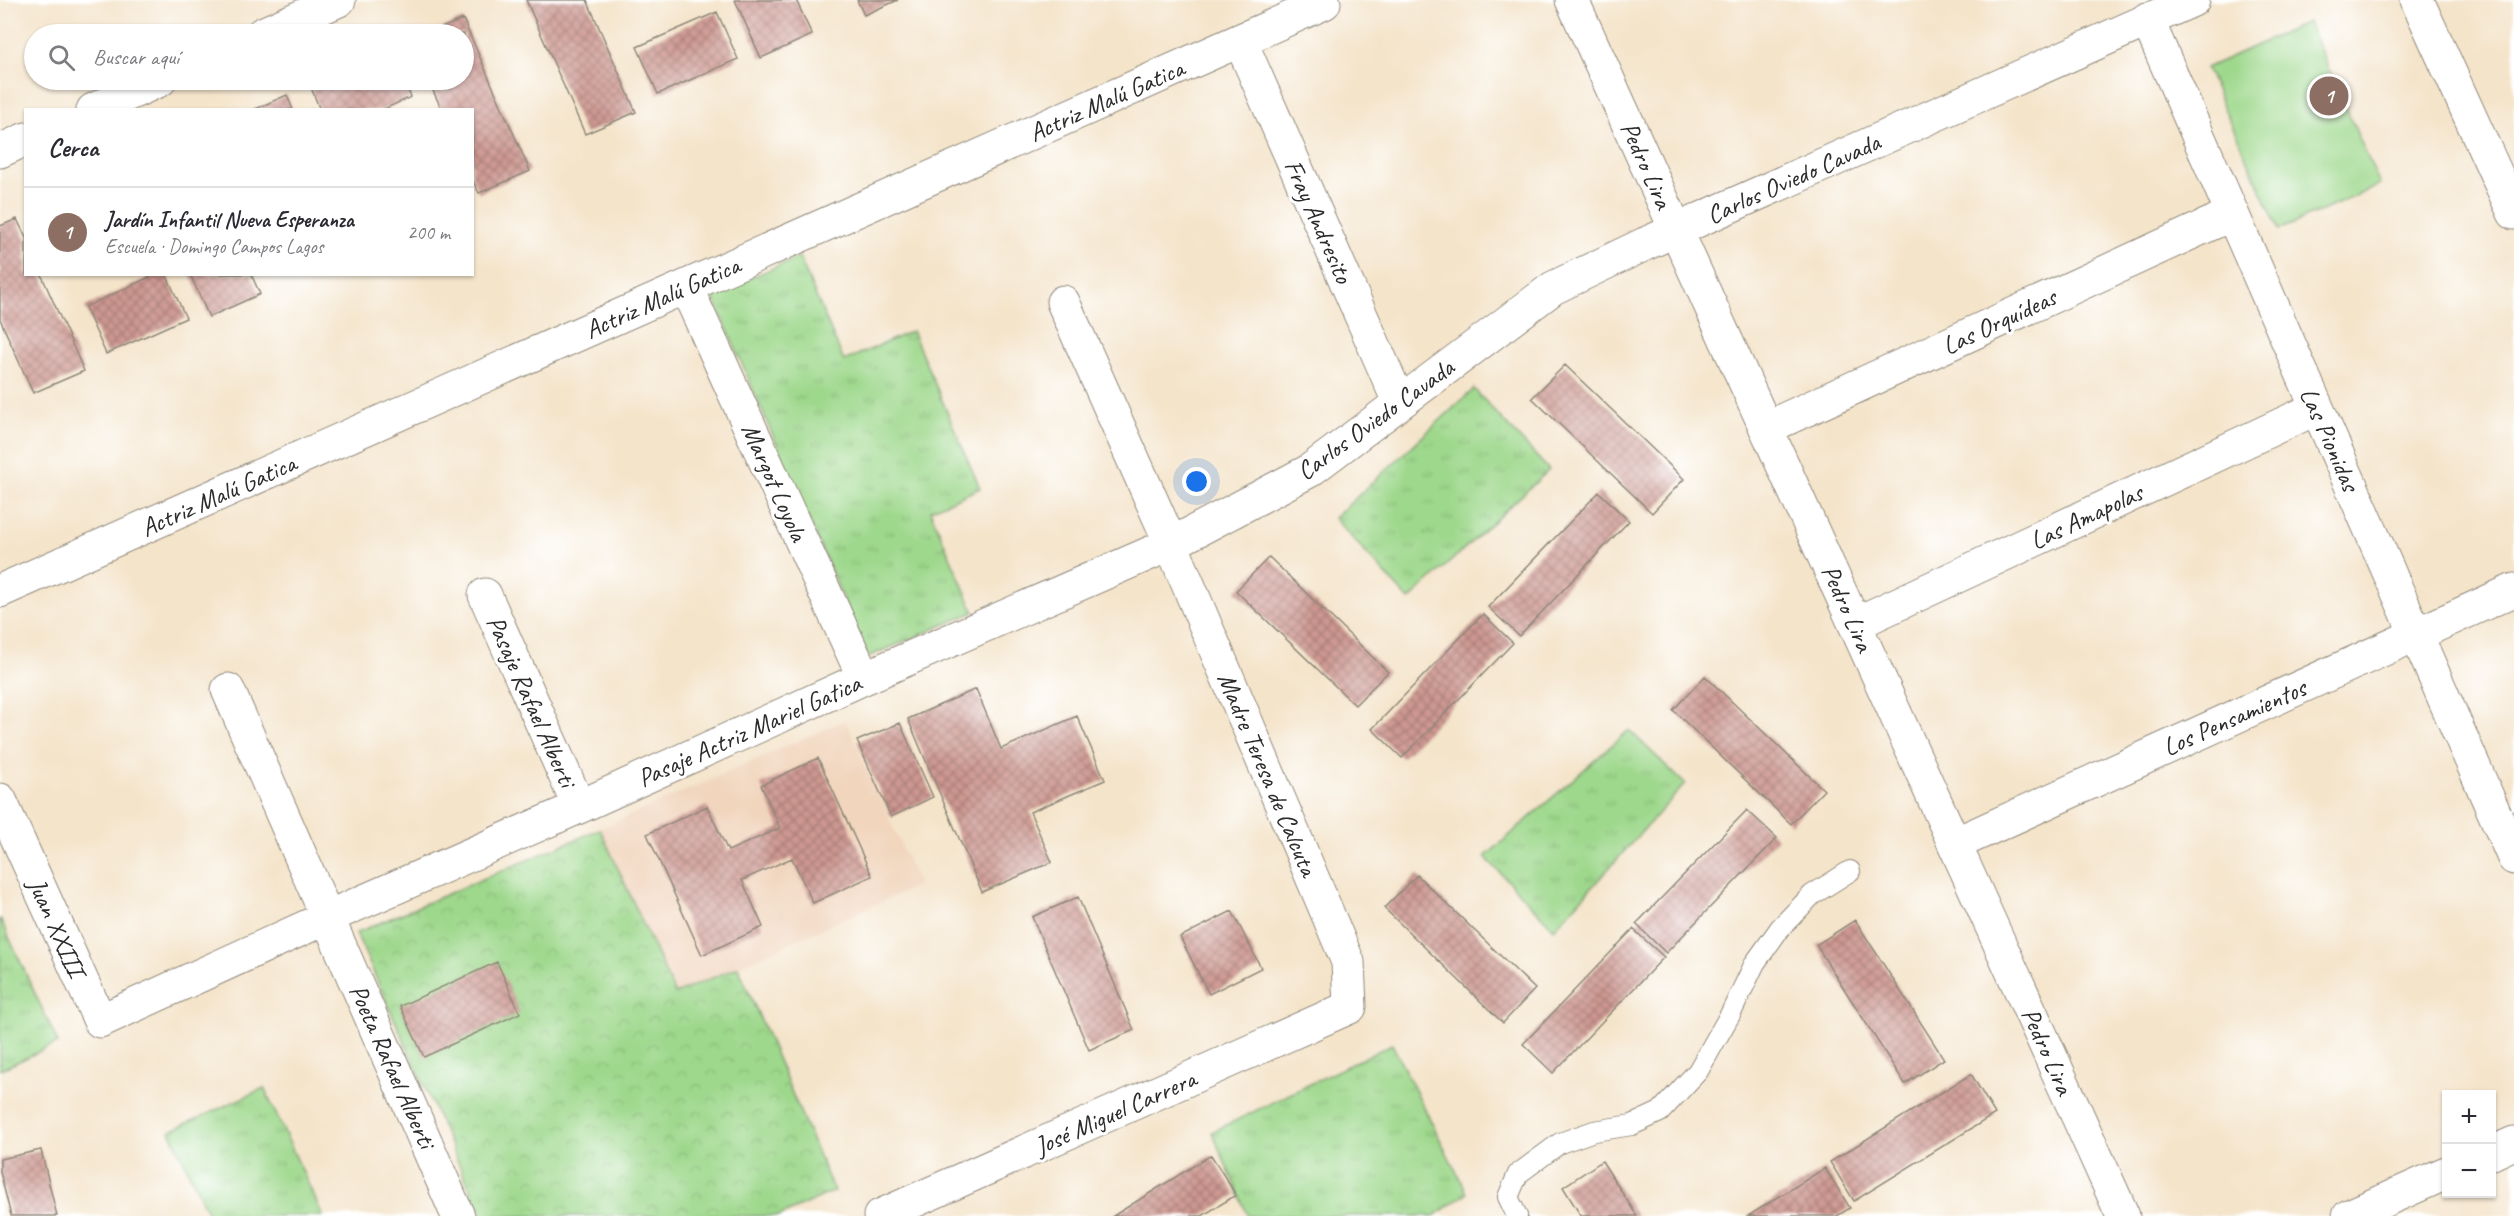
<!DOCTYPE html>
<html lang="es">
<head>
<meta charset="utf-8">
<style>
  :root { --surface:#fff; --page:#f2f2f3; --text:#2b2b33; --muted:#7c7c81; --line:#e1e1e2; --accent:#1f6fb2 }
  body { margin:0; font-family:Caveat,sans-serif; background:var(--page); color:var(--text) }
  .controls { position:absolute; right:18px; bottom:18px; display:grid; overflow:hidden; border-radius:0px; box-shadow:0 2px 4px #0004 }
  .controls button { width:54px; height:54px; display:grid; place-items:center; padding:0; border:0; border-bottom:2px solid var(--line); background:var(--surface); color:var(--text); font:30px sans-serif }
  .you { position:absolute; left:1197px; top:482px; width:21px; height:21px; margin:-15px; border:4px solid #fff; border-radius:50%; background:#1a73e8; box-shadow:0 0 0 9px #1a73e833 }
  .badge { display:grid; place-items:center; width:39px; height:39px; border-radius:50%; background:var(--accent); color:#fff; font-size:20px; font-weight:700 }
  .pin { position:absolute; translate:-50% -50%; border:3px solid #fff; box-shadow:0 2px 6px #0006 }
  .list { margin:0; padding:0; list-style:none }
  h2 { display:flex; justify-content:space-between; align-items:center; height:78px; margin:0; padding:0 24px; font-size:26px }
  h2 small { font-size:20px; font-weight:400; color:var(--muted) }
  .list li { display:grid; grid-template-columns:39px 1fr auto; gap:18px; align-items:center; box-sizing:border-box; height:90px; padding:0 24px; border-top:2px solid var(--line) }
  .list b { display:block; font-size:22px; white-space:nowrap }
  .list p { margin:0; font-size:20px; white-space:nowrap; color:var(--muted) }
  .list em { font-size:20px; font-style:normal; color:var(--muted) }
  .icon { flex:none; width:33px; height:33px; fill:none; stroke:currentColor; stroke-width:2; stroke-linecap:round; stroke-linejoin:round }
  .map { position:relative; flex:none; width:2514px; height:1216px; overflow:hidden }
  .search { position:absolute; background:var(--surface); box-shadow:0 2px 4px #0004; left:24px; top:24px; width:450px; height:66px; display:flex; align-items:center; gap:15px; box-sizing:border-box; padding:0 21px; border-radius:33px; color:var(--muted); font-size:22px }
  .panel { position:absolute; background:var(--surface); box-shadow:0 2px 4px #0004; left:24px; top:108px; width:450px; height:168px; border-radius:0px }
  .map>svg:first-child { display:block }
</style>
</head>
<body>
<div class="map">
<svg width="2514" height="1216" viewBox="0 0 2514 1216">
  <defs>
    <pattern id="grass-tufts" width="24" height="20" patternUnits="userSpaceOnUse" patternTransform="scale(1.5)"><rect width="24" height="20" fill="#9ed88c"/><path d="M3 7l-1-3M5 7V3M7 7l1-3M15 17l-1-3M17 17v-4M19 17l1-3" fill="none" stroke="#88ba79"/></pattern>
    <pattern id="park-crowns" width="20" height="18" patternUnits="userSpaceOnUse" patternTransform="scale(1.5)"><rect width="20" height="18" fill="#9ed88c"/><path d="M2 6a3 3 0 1 1 6 0M12 15a3 3 0 1 1 6 0" fill="none" stroke="#88ba79"/></pattern>
    <pattern id="building-cross-hatch" width="8" height="8" patternUnits="userSpaceOnUse" patternTransform="scale(1.5)"><rect width="8" height="8" fill="#ce9891"/><path d="M0 0l8 8M0 8l8-8" fill="none" stroke="#a77c77"/></pattern>
  </defs>
  <rect width="100%" height="100%" fill="#fff"/>
  <filter id="ink" filterUnits="userSpaceOnUse"><feTurbulence type="fractalNoise" baseFrequency=".0167" numOctaves="2"/><feDisplacementMap in="SourceGraphic" scale="12" xChannelSelector="R" yChannelSelector="G"/><feConvolveMatrix kernelMatrix="1 2 1 2 8 2 1 2 1" color-interpolation-filters="sRGB"/></filter>
  <filter id="wash" filterUnits="userSpaceOnUse"><feTurbulence type="fractalNoise" baseFrequency=".008" numOctaves="4" result="noise"/><feDisplacementMap in="SourceGraphic" scale="24" xChannelSelector="R" yChannelSelector="G"/><feGaussianBlur stdDeviation="1.35" result="paint"/><feColorMatrix in="noise" values="0 0 0 0 0 0 0 0 0 0 0 0 0 0 0 0 0 1.4 0 .05"/><feComposite in="paint" operator="in"/></filter>
  <g filter="url(#wash)">
    <rect width="100%" height="100%" fill="#f4e4ca"/>
    <path fill="#f1d5bd" d="M845 720 919 885 675 995 600 829Z"/>
    <path fill="url(#grass-tufts)" stroke="#64825c" stroke-width="1.5" d="M799 257 844 361 912 331 980 488 930 510 974 612 868 657 712 294Z
      M1474 389 1549 470 1409 600 1334 518Z
      M1629 730 1685 784 1554 929 1485 857Z
      M0 918 58 1043 0 1070Z
      M1392 1044 1467 1193 1434 1216H1248L1212 1132Z
      M264 1088 323 1216H209L170 1131Z"/>
    <path fill="url(#park-crowns)" stroke="#64825c" stroke-width="1.5" d="M600 829 675 994 738 967 834 1191 779 1216H482L356 933Z"/>
    <path fill="#9ed88c" stroke="#64825c" stroke-width="1.5" d="M2308 22 2380 185 2279 230 2206 68Z"/>
    <g id="blocks">
      <path fill="url(#building-cross-hatch)" d="M526 0H587L636 112 585 134Z
        M735 0H796L812 35 761 58Z
        M857 0H898L864 15Z
        M717 12 738 59 658 94 637 47Z
        M463 19 530 171 479 193 472 179V110H442L428 80H464V34H427Z
        M322 80H403L411 97 382 110H320L310 85Z
        M287 95 293 110H253Z
        M17 219 26 238V274H41L84 371 33 393 0 319V226Z
        M156 274H166L186 318 106 354 85 307Z
        M190 274H251L260 294 209 317Z
        M1565 365 1684 479 1652 513 1532 398Z
        M1599 492 1629 521 1519 636 1488 607Z
        M1269 557 1388 672 1355 705 1236 591Z
        M1483 614 1513 643 1402 758 1372 729Z
        M1705 676 1824 790 1791 824 1673 710Z
        M976 689 1001 749 1077 716 1105 780 1030 812 1052 862 982 892 908 719Z
        M900 723 933 797 891 817 857 741Z
        M818 758 872 876 813 903 792 858 742 880 763 927 702 955 647 834 707 806 728 851 780 828 761 785Z
        M1747 810 1777 838 1666 953 1636 924Z
        M1417 875 1535 989 1503 1023 1384 908Z
        M1078 897 1134 1030 1089 1050 1032 917Z
        M1232 911 1261 968 1209 994 1180 937Z
        M1855 920 1944 1059 1905 1084 1816 945Z
        M1633 929 1664 957 1553 1073 1523 1044Z
        M497 962 520 1013 424 1057 400 1006Z
        M1971 1074 1995 1114 1854 1201 1830 1162Z
        M41 1150 57 1216H11L0 1172V1159Z
        M1211 1155 1236 1195 1202 1216H1113Z
        M1602 1161 1637 1216H1581L1563 1187Z
        M1825 1168 1850 1208 1837 1216H1748Z"/>
    </g>
  </g>
  <g filter="url(#ink)">
    <use href="#blocks" fill-opacity="0" stroke="#90887a" stroke-width="1.5"/>
    <g fill="none" stroke-linecap="round" stroke-linejoin="round">
      <g stroke="#90887a" stroke-width="22">
        <path id="lane" d="M1517 1216 1508 1197 1518 1174 1560 1143 1594 1131 1632 1125 1660 1112 1698 1071 1731 1013 1755 963 1780 928 1812 895 1850 871"/>
      </g>
      <g stroke="#90887a" stroke-width="35">
        <path id="street" d="M2417 0 2514 213
          M2147 19 2514 858
          M262 34 339 0
          M1240 40 1399 402
          M93 110 160 80
          M0 151 26 139
          M686 287 864 678
          M1766 428 2232 214
          M0 591 1324 3
          M485 595 579 807
          M1855 624 2317 408
          M228 690 458 1216
          M0 800 100 1021 328 917 579 807 864 678 1171 544 1309 471 1553 288 1645 244 2193 0
          M1955 844 2514 590
          M880 1216 1350 1007 1348 962 1171 544 1063 302"/>
      </g>
      <g stroke="#90887a" stroke-width="35">
        <path id="secondary" d="M1572 0 2123 1216
          M2492 1153 2514 1143
          M2349 1216 2446 1173"/>
      </g>
      <use href="#lane" stroke="#fff" stroke-width="20"/>
      <use href="#street" stroke="#fff" stroke-width="33"/>
      <use href="#secondary" stroke="#fff" stroke-width="33"/>
    </g>
  </g>
  <g text-anchor="middle" stroke-width="6" stroke-linejoin="round" paint-order="stroke">
    <g font-size="26" fill="#2b2b2b" stroke="#fff">
      <text transform="translate(1106 100) rotate(-24)" y="9">Actriz Malú Gatica</text>
      <text transform="translate(1647 165) rotate(66)" y="9">Pedro Lira</text>
      <text transform="translate(1793 178) rotate(-24)" y="9">Carlos Oviedo Cavada</text>
      <text transform="translate(1319 221) rotate(66)" y="9">Fray Andresito</text>
      <text transform="translate(662 297) rotate(-24)" y="9">Actriz Malú Gatica</text>
      <text transform="translate(1999 321) rotate(-25)" y="9">Las Orquídeas</text>
      <text transform="translate(1375 419) rotate(-36)" y="9">Carlos Oviedo Cavada</text>
      <text transform="translate(2330 439) rotate(66)" y="9">Las Pionidas</text>
      <text transform="translate(775 482) rotate(66)" y="9">Margot Loyola</text>
      <text transform="translate(218 495) rotate(-24)" y="9">Actriz Malú Gatica</text>
      <text transform="translate(2086 516) rotate(-25)" y="9">Las Amapolas</text>
      <text transform="translate(1848 608) rotate(66)" y="9">Pedro Lira</text>
      <text transform="translate(532 701) rotate(66)" y="9">Pasaje Rafael Alberti</text>
      <text transform="translate(2234 717) rotate(-24)" y="9">Los Pensamientos</text>
      <text transform="translate(749 730) rotate(-24)" y="9">Pasaje Actriz Mariel Gatica</text>
      <text transform="translate(1268 774) rotate(67)" y="9">Madre Teresa de Calcuta</text>
      <text transform="translate(57 927) rotate(66)" y="9">Juan XXIII</text>
      <text transform="translate(2048 1051) rotate(66)" y="9">Pedro Lira</text>
      <text transform="translate(393 1066) rotate(66)" y="9">Poeta Rafael Alberti</text>
      <text transform="translate(1115 1112) rotate(-24)" y="9">José Miguel Carrera</text>
    </g>
  </g>
</svg>
<div class="controls">
<button>+</button>
<button>−</button>
</div>
<div class="you"></div>
<div class="pin badge" style="left:2329px;top:96px;background:#8d6e63">1</div>
<div class="search"><svg class="icon" aria-label="search" viewBox="0 0 24 24"><circle cx="10" cy="10" r="6"/><path d="M15 15l6 6"/></svg>Buscar aquí</div>
<section class="panel">
<h2>Cerca<small></small></h2>
<ul class="list">
<li><span class="badge" style="background:#8d6e63">1</span><div><b>Jardín Infantil Nueva Esperanza</b><p>Escuela · Domingo Campos Lagos</p></div><em>200 m</em></li>
</ul>
</section>
</div>
</body>
</html>
